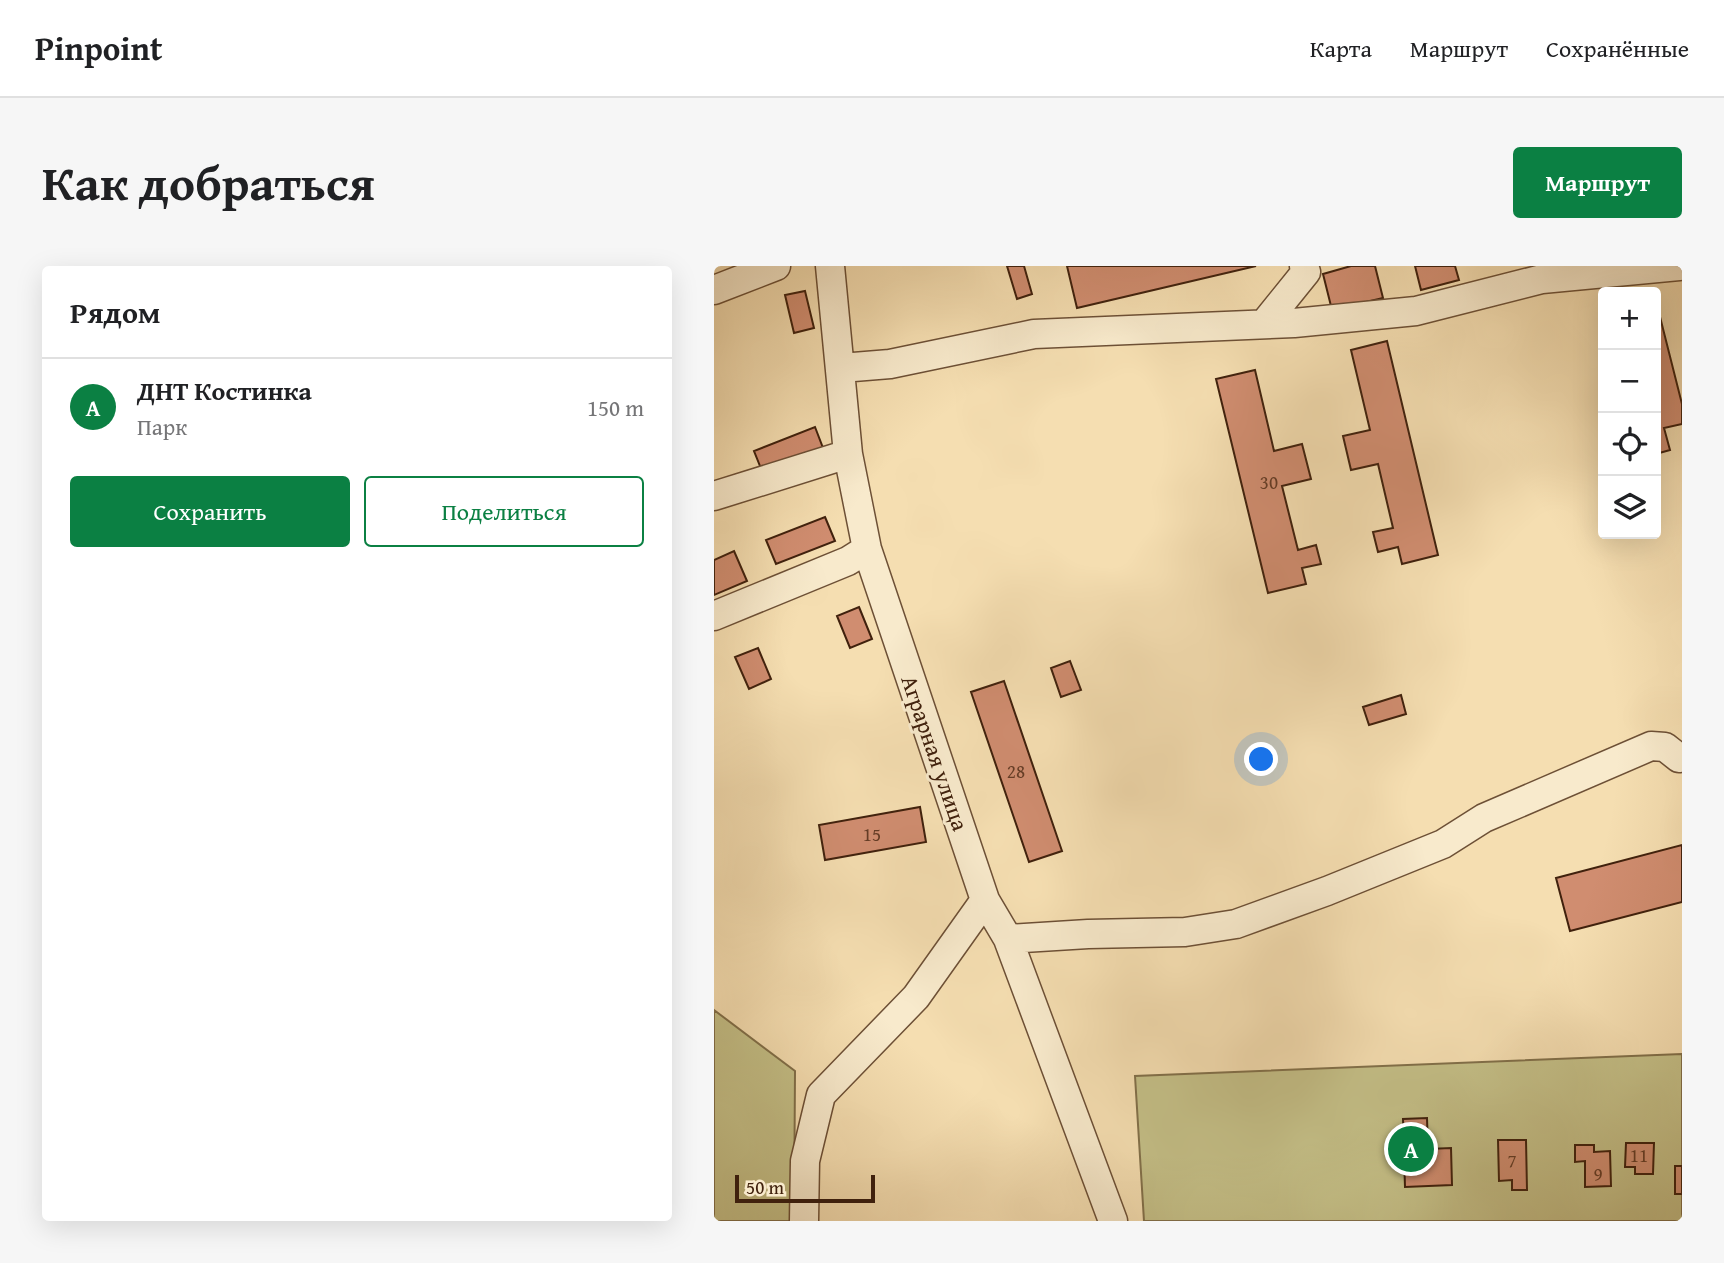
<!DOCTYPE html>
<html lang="ru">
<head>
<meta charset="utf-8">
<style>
  :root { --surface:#fff; --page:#f6f6f6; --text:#202124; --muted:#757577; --line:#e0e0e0; --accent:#0b8043 }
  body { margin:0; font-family:"Gentium Book Plus",serif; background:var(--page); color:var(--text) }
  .controls { position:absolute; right:21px; top:21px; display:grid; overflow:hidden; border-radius:7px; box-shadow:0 7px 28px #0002 }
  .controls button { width:63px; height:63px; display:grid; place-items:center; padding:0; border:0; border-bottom:2px solid var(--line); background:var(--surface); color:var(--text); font:35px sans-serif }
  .scale { position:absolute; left:21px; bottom:18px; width:140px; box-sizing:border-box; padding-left:7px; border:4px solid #40210d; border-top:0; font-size:19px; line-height:24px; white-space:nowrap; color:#40210d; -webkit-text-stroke:5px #f8eacc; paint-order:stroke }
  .you { position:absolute; left:548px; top:494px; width:24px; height:24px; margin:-18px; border:5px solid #fff; border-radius:50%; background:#1a73e8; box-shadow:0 0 0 10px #1a73e833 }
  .badge { display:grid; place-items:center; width:46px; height:46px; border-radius:50%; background:var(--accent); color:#fff; font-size:23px; font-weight:700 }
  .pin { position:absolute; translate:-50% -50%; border:4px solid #fff; box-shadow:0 2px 7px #0006 }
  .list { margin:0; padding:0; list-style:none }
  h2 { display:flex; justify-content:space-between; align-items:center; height:91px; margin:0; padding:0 28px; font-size:30px }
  h2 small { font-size:23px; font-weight:400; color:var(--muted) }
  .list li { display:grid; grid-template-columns:46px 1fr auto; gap:21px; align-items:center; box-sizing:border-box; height:98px; padding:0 28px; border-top:2px solid var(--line) }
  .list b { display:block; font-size:26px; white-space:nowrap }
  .list p { margin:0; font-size:23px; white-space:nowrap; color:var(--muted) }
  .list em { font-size:23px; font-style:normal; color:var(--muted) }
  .actions { display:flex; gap:14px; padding:21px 28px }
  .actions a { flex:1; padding:16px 0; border:2px solid var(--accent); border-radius:7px; text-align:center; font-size:24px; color:var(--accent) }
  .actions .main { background:var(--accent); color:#fff }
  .icon { flex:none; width:38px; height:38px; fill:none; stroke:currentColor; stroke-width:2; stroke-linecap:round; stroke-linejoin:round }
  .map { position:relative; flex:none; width:968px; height:955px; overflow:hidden; border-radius:7px }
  header { display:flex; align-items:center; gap:42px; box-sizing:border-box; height:98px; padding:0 35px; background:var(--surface); border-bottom:2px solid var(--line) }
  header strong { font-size:33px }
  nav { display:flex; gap:38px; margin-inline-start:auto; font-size:24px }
  .intro { display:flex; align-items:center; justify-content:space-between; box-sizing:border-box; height:168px; padding:0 42px }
  h1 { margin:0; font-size:49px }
  .button { padding:18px 32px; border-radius:7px; background:var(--accent); color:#fff; font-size:24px; font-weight:700 }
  main { display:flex; gap:42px; padding:0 42px }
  aside { flex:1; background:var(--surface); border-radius:7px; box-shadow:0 7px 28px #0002 }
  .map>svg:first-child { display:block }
</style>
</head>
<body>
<header>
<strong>Pinpoint</strong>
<nav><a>Карта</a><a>Маршрут</a><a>Сохранённые</a></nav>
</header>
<div class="intro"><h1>Как добраться</h1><a class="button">Маршрут</a></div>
<main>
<aside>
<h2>Рядом<small></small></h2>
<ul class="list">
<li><span class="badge">A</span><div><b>ДНТ Костинка</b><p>Парк</p></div><em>150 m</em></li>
</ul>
<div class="actions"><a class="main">Сохранить</a><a>Поделиться</a></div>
</aside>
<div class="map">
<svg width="968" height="955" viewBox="0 0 968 955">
  <rect width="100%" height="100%" fill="#f5deb1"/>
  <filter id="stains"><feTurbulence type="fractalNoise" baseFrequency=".00286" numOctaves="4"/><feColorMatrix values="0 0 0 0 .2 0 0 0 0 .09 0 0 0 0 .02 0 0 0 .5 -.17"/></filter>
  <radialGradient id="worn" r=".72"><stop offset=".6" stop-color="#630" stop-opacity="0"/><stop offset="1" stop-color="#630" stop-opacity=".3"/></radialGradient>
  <path fill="#c4bf87" stroke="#82704a" stroke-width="2" d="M0 744 81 805 80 955H0Z
    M968 788V955H430L421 810Z"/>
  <path fill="#d08d70" stroke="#40210d" stroke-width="2" d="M293 0H310L318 28 303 33Z
    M353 0H542L363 42Z
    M637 0H661L669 32 618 44 609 8Z
    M701 0H741L745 14 707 24Z
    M91 25 100 62 80 67 71 29Z
    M942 35 968 138V158L950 162 956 184 942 188Z
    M673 75 724 289 688 298 684 281 664 286 659 266 679 262 664 198 637 204 629 170 656 164 637 84Z
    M541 104 560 185 588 178 597 213 568 220 584 284 602 279 607 298 588 302 592 318 554 327 502 113Z
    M101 161 109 182 48 205 40 185Z
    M111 251 121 275 62 298 52 274Z
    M20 285 33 315 0 329V294Z
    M145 341 158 373 136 382 123 350Z
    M44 382 57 413 35 423 21 391Z
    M356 395 367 424 347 431 337 402Z
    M290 415 348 585 315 596 257 426Z
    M687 429 692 448 655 459 649 441Z
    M206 541 212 576 111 594 105 559Z
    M968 579V636L856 665 842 612Z
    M713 852 714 883 737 882 738 919 691 921 689 853Z
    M784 874H812L813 924H798V914L785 915Z
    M912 877H940L939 908H921V901H911Z
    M861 879H880V886L896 885 897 920 871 921V895L861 896Z
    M961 900H968V928H961Z"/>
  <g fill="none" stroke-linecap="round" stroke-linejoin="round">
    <g stroke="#6d5036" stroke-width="31">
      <path id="minor" d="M116 0 134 188 153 283 271 634 294 673 399 955
        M0 24 62 0
        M550 58 592 6 590 0
        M127 102 176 98 320 68 580 57 702 45 828 13 965 0
        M0 230 134 188
        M0 350 134 295 153 283
        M294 673 374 668 471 666 522 658 613 625 729 578 770 552 937 480 951 481 965 492
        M90 955 91 895 107 829 202 731 271 634"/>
    </g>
    <use href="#minor" stroke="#f8eacc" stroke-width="28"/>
  </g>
  <g text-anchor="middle" stroke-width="6" stroke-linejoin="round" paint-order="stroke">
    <g font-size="19" fill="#643c26">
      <text x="555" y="223">30</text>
      <text x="302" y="512">28</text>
      <text x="158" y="575">15</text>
      <text x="925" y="896">11</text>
      <text x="798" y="901">7</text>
      <text x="884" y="915">9</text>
    </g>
    <g font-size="23" fill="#40210d" stroke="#f8eacc">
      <text transform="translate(221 487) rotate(71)" y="8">Аграрная улица</text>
    </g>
  </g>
  <rect width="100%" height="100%" filter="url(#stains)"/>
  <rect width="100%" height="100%" fill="url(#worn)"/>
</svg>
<div class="controls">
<button>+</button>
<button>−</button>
<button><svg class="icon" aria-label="locate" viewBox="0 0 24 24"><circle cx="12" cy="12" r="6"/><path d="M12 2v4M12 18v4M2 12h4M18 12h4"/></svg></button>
<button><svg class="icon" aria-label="layers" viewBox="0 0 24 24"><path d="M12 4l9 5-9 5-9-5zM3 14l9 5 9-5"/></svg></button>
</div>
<div class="scale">50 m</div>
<div class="you"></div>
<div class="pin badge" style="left:697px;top:883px">A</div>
</div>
</main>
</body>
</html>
